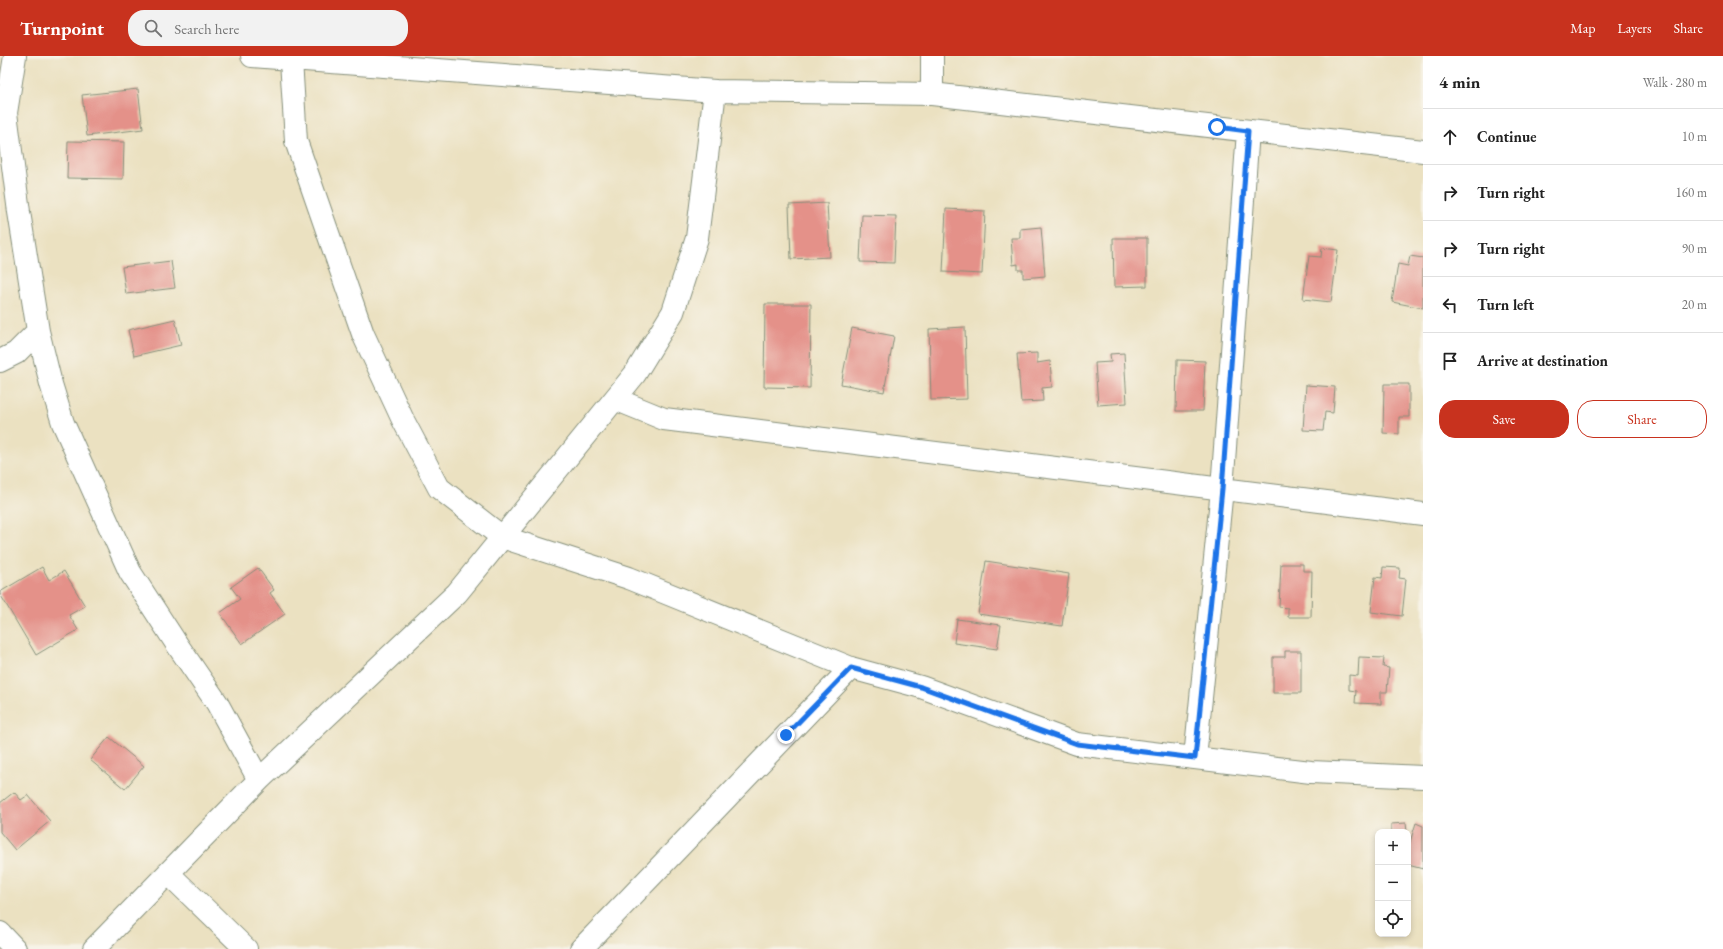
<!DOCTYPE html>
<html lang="en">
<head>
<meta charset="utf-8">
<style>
  :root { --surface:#fff; --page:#f2f2f2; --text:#222; --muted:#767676; --line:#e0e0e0; --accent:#c8321e }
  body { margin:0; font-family:"EB Garamond",serif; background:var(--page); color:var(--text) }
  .controls { position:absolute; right:12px; bottom:12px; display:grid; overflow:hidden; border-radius:8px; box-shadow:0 2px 6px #0003 }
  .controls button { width:36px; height:36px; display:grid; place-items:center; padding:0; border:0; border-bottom:1px solid var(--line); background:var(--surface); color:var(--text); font:20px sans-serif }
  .stop { position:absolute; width:12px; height:12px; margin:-9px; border:3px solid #1a73e8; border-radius:50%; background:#fff }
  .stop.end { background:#1a73e8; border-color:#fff; box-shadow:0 1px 4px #0008 }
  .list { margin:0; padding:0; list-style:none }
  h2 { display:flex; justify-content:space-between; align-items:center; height:52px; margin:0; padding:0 16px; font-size:17px }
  h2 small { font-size:13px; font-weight:400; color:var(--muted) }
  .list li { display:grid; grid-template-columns:26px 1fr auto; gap:12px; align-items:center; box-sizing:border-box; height:56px; padding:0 16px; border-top:1px solid var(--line) }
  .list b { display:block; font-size:15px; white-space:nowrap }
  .list em { font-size:13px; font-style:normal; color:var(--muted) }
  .actions { display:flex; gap:8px; padding:12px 16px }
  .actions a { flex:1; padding:9px 0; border:1px solid var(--accent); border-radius:16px; text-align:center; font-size:14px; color:var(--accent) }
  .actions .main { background:var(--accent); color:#fff }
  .icon { flex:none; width:22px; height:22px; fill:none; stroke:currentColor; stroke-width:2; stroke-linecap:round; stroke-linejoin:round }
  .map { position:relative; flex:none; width:1423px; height:893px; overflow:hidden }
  header { display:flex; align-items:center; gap:24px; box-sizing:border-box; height:56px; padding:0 20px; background:var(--accent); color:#fff }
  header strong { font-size:19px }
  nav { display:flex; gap:22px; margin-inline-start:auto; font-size:14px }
  .search { width:280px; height:36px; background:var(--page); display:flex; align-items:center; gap:10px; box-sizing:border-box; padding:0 14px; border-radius:16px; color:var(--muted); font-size:15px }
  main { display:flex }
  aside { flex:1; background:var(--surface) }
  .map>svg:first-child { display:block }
</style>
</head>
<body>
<header>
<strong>Turnpoint</strong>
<div class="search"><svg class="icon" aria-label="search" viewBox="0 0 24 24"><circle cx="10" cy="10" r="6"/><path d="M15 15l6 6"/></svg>Search here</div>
<nav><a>Map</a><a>Layers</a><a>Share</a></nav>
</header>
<main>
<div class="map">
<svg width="1423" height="893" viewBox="0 0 1423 893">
  <rect width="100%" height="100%" fill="#f7f3e8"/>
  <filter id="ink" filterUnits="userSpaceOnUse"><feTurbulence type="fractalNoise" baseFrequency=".025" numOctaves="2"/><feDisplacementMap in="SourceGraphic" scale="8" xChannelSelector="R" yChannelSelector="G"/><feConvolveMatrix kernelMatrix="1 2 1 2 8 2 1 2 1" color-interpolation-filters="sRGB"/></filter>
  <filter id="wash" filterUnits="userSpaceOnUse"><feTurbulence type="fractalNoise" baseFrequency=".012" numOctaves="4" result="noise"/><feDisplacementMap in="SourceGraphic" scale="16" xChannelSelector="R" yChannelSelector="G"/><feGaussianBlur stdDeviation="0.9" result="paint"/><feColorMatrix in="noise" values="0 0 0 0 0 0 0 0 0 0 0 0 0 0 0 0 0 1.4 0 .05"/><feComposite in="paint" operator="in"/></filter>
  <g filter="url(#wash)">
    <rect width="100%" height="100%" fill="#ebe1c1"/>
    <g id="blocks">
      <path fill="#e49189" d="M138 33 143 73 87 80 82 39Z
        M68 85 124 86 123 123 67 122Z
        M827 147 830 201 791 203 789 149Z
        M946 153 985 155 982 218 943 216Z
        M862 159 896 160 894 207 860 206Z
        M1041 171 1045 220 1023 222V214H1018V208L1013 209 1011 182H1020V173Z
        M1113 182H1147V230L1114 231Z
        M1322 192 1338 194 1331 246 1303 243 1309 200 1321 201Z
        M1410 200 1423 202V252L1392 246 1398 208 1408 210Z
        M171 205 175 232 126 238 122 211Z
        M765 248H811L810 332 764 331Z
        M175 263 181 289 134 300 128 274Z
        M965 271 967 343 931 344 929 273Z
        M852 272 894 280 884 336 841 328Z
        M1037 297V307L1050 305 1052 331 1042 332 1043 345 1021 346 1017 298Z
        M1124 297 1127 347 1098 349 1095 307 1111 306 1110 298Z
        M1177 304 1205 305 1203 355H1176Z
        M1384 328H1409V361H1399V378L1383 377Z
        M1306 329 1335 331 1333 357 1325 356 1323 375 1303 374Z
        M986 505 1069 518 1062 570 978 558Z
        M1281 508H1303V515H1312L1311 561H1288V552L1279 551Z
        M42 511 49 524 64 515 85 550 69 559 78 574 36 599 0 538V536Z
        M1383 511 1400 512 1399 522 1406 523 1402 560 1371 556 1375 521 1382 522Z
        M258 512 274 534 270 537 285 558 242 588 220 557 240 543 231 531Z
        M957 563 1001 569 997 593 954 587Z
        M1285 595H1301V637H1273V601H1285Z
        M1359 601 1384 602 1383 611 1389 612 1387 636H1381V648L1355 647 1356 635 1349 634V619L1358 620Z
        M109 681 144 710 125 733 90 704Z
        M14 736 21 744 28 739 50 765 15 794 0 776V747Z
        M1406 767 1407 776H1391V768Z
        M1416 767 1423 770V813L1408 809V792Z"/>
    </g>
  </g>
  <g filter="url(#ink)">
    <use href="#blocks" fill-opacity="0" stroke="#858f7a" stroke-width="1"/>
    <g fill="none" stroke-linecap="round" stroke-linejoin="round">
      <g stroke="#858f7a" stroke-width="24">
        <path id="street" d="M15 0 6 57 19 156 38 275 51 328 63 367 130 516 178 590 217 647 259 724
          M252 0 715 35 932 38 1423 95
          M291 4 296 85 363 278 403 364 439 432 502 481 629 522 851 612 921 631 1077 688 1311 716 1423 721
          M932 38V0
          M0 305 16 297 38 275
          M615 343 664 363 1423 458
          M1195 702 1222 433 1248 75
          M168 817 246 893
          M0 877 15 893
          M94 893 259 724 457 537 635 318 673 256 697 182 715 35
          M581 893 851 612"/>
      </g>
      <use href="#street" stroke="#fff" stroke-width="22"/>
    </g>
  </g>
  <g fill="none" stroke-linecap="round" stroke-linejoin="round" filter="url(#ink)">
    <path stroke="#1a73e8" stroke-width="5" d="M786 679 851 612 921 631 1077 688 1195 702 1222 433 1248 75 1217 71"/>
  </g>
</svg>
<div class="controls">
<button>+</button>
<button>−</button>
<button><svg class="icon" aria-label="locate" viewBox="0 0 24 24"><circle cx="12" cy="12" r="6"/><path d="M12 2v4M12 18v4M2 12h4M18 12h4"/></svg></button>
</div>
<div class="stop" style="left:1217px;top:71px"></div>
<div class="stop end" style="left:786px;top:679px"></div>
</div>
<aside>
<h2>4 min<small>Walk · 280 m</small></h2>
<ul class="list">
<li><svg class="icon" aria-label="ahead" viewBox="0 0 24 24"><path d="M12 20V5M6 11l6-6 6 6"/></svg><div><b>Continue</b></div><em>10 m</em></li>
<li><svg class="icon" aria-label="right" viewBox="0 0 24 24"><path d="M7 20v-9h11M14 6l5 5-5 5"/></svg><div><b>Turn right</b></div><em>160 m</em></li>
<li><svg class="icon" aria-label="right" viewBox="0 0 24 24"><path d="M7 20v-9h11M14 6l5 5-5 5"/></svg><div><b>Turn right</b></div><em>90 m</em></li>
<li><svg class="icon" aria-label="left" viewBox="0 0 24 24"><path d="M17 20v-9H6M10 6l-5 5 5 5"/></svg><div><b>Turn left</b></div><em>20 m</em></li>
<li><svg class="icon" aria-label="arrive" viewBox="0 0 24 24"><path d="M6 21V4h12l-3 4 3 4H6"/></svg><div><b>Arrive at destination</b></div></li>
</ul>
<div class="actions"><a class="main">Save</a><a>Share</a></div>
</aside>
</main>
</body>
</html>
